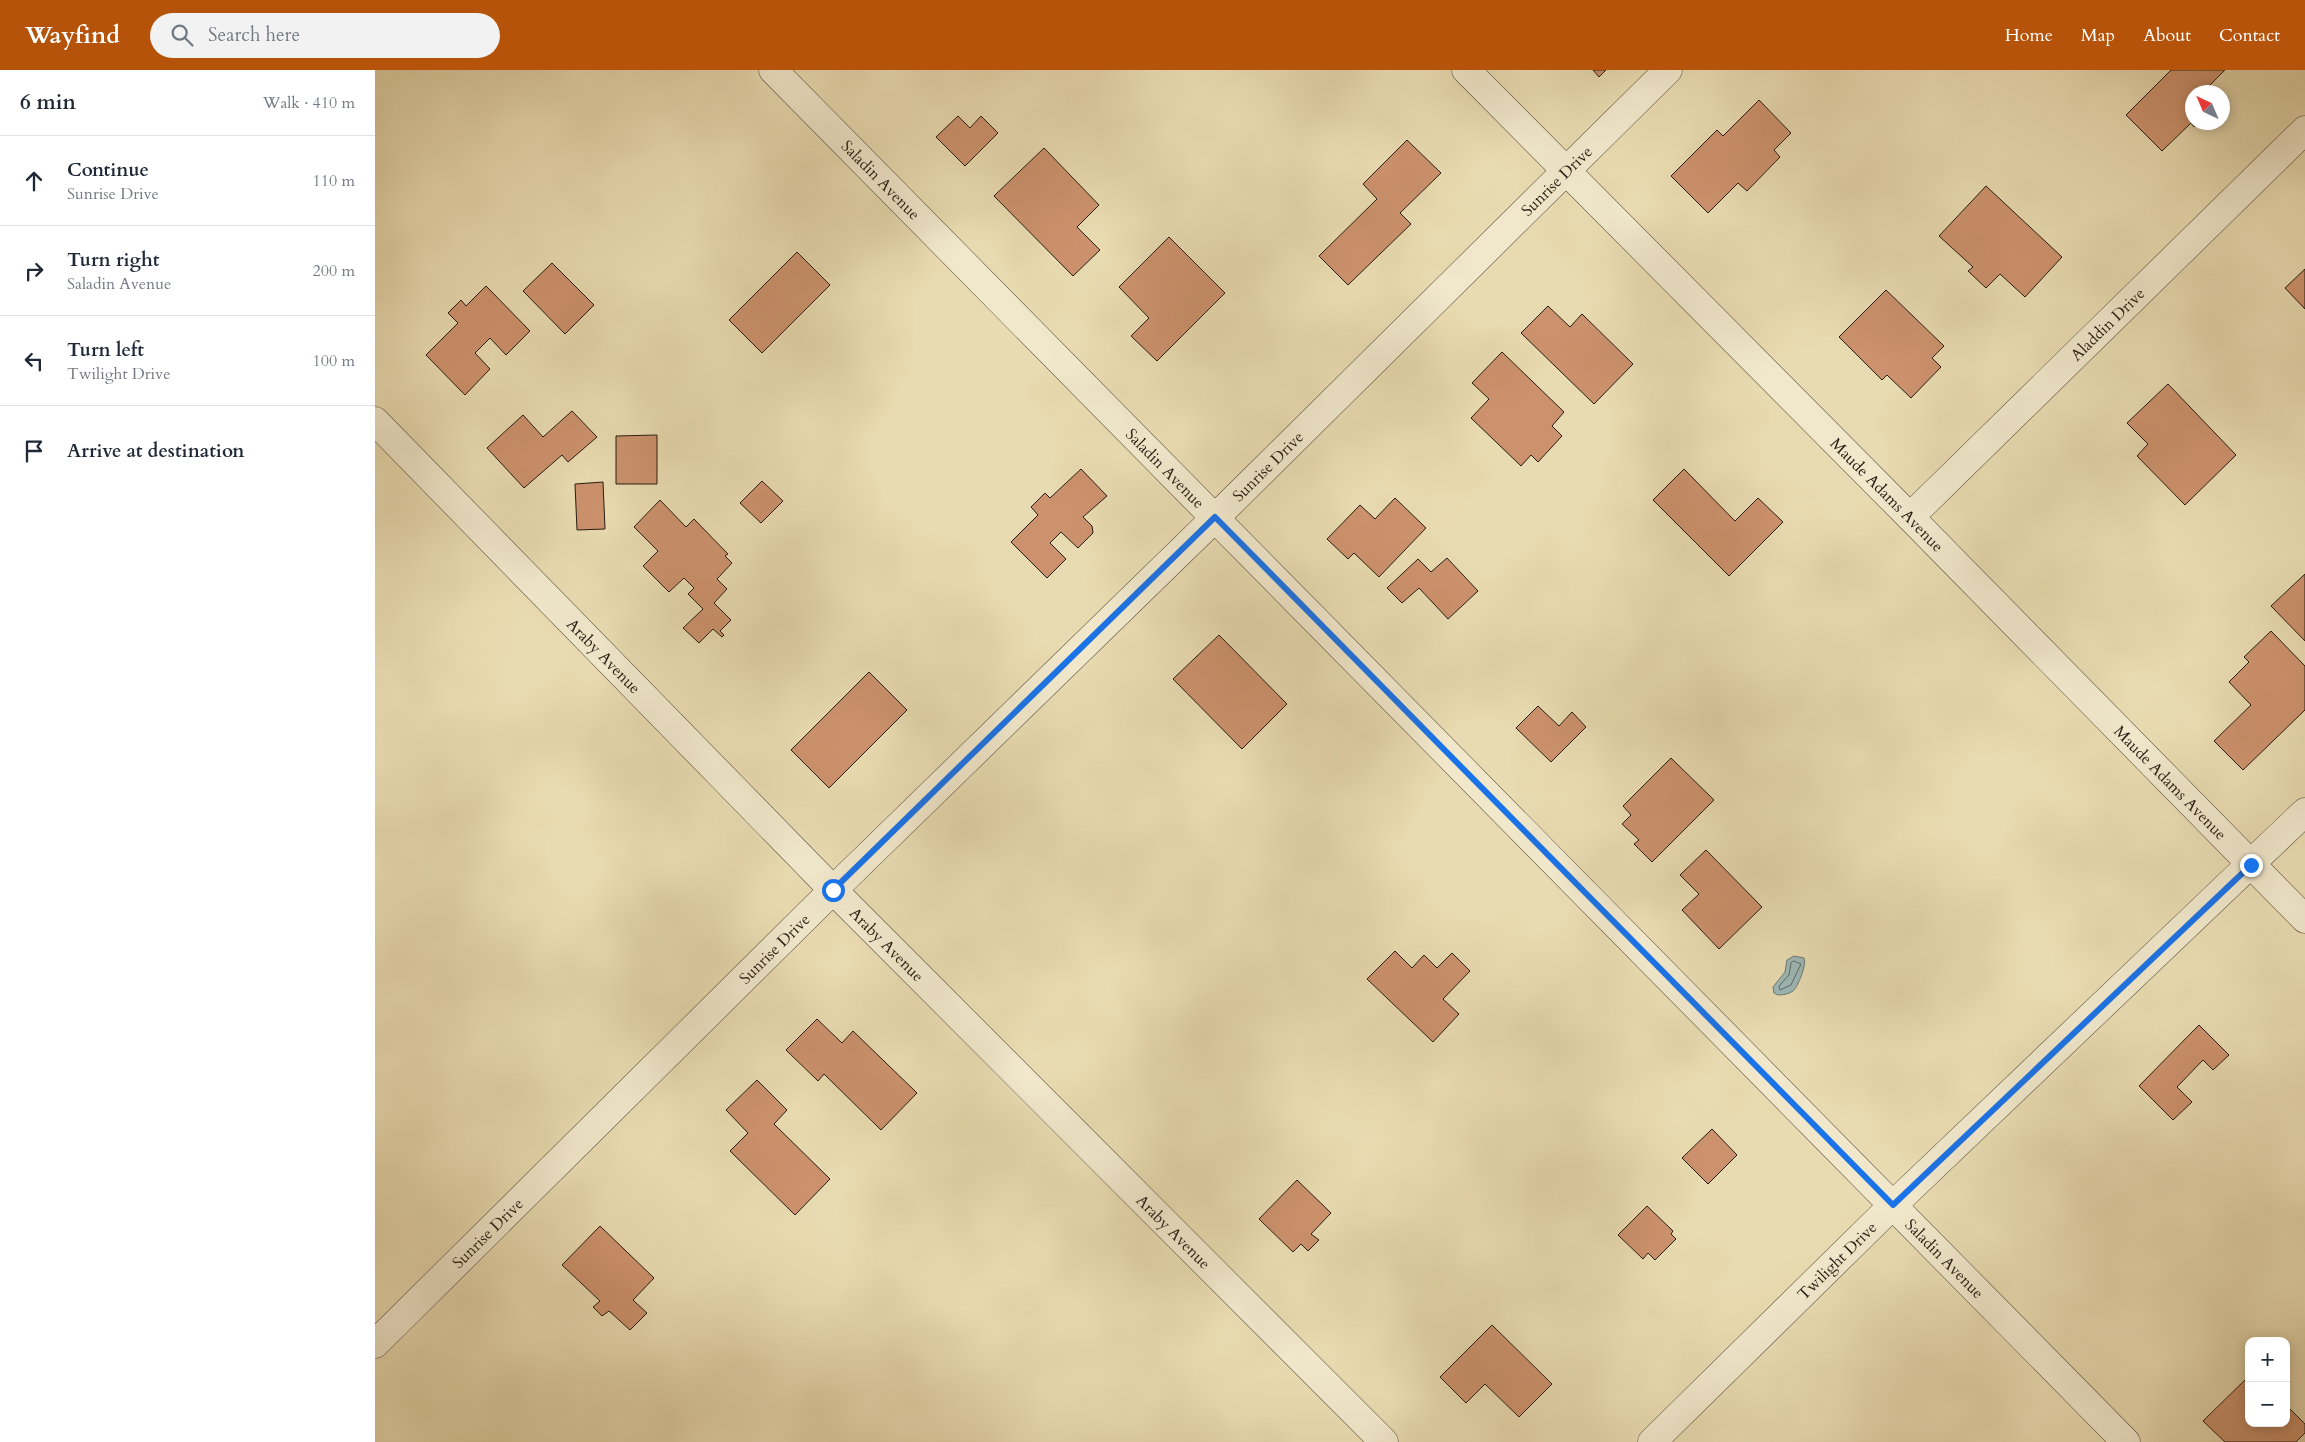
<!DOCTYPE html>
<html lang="en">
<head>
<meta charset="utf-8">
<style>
  :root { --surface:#fff; --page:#f2f2f3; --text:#1f2937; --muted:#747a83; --line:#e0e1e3; --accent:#b45309 }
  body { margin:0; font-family:Cardo,serif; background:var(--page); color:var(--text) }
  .controls { position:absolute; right:15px; bottom:15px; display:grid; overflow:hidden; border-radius:10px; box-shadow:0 2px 12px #0003 }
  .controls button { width:45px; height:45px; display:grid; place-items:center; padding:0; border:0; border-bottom:1px solid var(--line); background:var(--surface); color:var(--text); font:25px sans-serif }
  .compass { position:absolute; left:1810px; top:15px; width:45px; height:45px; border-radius:50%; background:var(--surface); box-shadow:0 2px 12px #0003; rotate:316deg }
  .stop { position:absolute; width:15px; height:15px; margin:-11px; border:4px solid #1a73e8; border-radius:50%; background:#fff }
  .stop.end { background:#1a73e8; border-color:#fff; box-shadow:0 1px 5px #0008 }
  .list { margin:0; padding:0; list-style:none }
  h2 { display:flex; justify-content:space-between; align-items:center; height:65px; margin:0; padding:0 20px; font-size:21px }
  h2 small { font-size:16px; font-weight:400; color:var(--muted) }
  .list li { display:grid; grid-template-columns:32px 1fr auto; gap:15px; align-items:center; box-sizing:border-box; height:90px; padding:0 20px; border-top:1px solid var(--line) }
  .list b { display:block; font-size:19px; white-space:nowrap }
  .list p { margin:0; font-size:16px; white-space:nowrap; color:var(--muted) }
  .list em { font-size:16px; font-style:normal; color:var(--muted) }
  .icon { flex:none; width:28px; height:28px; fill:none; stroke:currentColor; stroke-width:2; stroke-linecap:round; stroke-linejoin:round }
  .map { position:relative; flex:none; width:1930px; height:1372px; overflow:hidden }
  header { display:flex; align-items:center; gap:30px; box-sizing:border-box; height:70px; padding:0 25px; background:var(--accent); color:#fff }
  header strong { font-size:24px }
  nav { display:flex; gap:28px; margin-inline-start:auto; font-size:18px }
  .search { width:350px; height:45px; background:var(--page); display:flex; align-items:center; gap:12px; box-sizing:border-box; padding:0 18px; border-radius:28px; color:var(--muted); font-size:19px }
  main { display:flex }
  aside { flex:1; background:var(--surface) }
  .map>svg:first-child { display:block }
</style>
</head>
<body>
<header>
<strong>Wayfind</strong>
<div class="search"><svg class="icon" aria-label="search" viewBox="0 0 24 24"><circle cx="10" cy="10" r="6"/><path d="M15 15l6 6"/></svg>Search here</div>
<nav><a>Home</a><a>Map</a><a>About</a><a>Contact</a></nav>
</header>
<main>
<aside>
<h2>6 min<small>Walk · 410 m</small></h2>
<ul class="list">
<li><svg class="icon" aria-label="ahead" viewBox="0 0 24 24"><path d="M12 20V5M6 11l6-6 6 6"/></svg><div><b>Continue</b><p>Sunrise Drive</p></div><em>110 m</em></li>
<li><svg class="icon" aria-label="right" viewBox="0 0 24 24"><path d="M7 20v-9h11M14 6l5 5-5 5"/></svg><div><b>Turn right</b><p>Saladin Avenue</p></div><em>200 m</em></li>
<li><svg class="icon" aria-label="left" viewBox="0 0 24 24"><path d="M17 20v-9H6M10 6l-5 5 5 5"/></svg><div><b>Turn left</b><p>Twilight Drive</p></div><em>100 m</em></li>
<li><svg class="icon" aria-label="arrive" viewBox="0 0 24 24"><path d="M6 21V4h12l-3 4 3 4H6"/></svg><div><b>Arrive at destination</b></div></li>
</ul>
</aside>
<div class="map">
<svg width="1930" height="1372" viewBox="0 0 1930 1372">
  <rect width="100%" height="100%" fill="#e9dbb1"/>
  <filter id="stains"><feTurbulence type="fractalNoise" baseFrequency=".004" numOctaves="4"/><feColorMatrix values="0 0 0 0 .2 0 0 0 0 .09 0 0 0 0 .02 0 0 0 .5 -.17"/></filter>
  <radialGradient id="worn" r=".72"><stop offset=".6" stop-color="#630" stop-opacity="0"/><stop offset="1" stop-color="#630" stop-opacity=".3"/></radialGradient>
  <path fill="#9cb8b6" stroke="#6c7a75" d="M1419 886 1429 888C1432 894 1423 917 1418 921 1414 924 1408 925 1403 925L1399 923 1398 917 1410 902 1412 890Z"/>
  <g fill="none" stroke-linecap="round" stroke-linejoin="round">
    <path stroke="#606a64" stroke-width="1" d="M1419 891 1426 894 1416 915 1405 920 1404 916 1414 905 1416 893Z"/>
  </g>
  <path fill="#cc926d" stroke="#251c13" d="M1218 0H1231L1224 7Z
    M1796 0H1850L1832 18 1836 22H1818V52H1824L1819 57 1816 53 1787 81 1751 45Z
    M1384 30 1416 63 1399 80 1405 87 1372 121 1363 113 1333 143 1296 106 1342 60 1348 66Z
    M583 46 595 58 606 46 623 63 590 96 561 67Z
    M1032 70 1066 103 1025 143 1036 154 973 215 944 186 1002 129 988 114Z
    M669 78 724 135 702 157 725 180 698 206 619 126Z
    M1611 116 1687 187 1650 227 1625 204 1611 218 1593 201 1598 197 1564 166Z
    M794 167 850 223 782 291 756 266 774 248 744 217Z
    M422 182 455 215 387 283 354 250Z
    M177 193 219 235 190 264 148 221Z
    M1930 199V239L1910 218Z
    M111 216 155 261 131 285 115 268 100 283 115 299 90 325 51 285 83 253 73 243 86 230 91 236Z
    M1511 220 1569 276 1557 288 1566 297 1536 328 1512 305 1507 310 1464 267Z
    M1173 236 1195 257 1207 244 1258 294 1219 334 1146 263Z
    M1127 282 1189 342 1177 356 1187 366 1163 392 1156 385 1146 396 1096 348 1114 329 1097 313Z
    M1793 314 1861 385 1810 435 1762 386 1773 374 1752 353Z
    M197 341 222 367 193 392 187 385 149 418 112 378 148 345 168 367Z
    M282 365V414H241V366Z
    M706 399 732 426 708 447 717 456 718 463 703 478 686 462 675 473 691 489 672 508 636 472 663 445 656 437 670 423 675 428Z
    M1309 399 1360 451 1383 428 1408 452 1354 506 1278 430Z
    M387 411 408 431 386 453 365 433Z
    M228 412 230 459 202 460 200 414Z
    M1020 428 1051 458 1004 507 979 483 973 489 952 469 985 435 1000 449Z
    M285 430 311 457 319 449 353 484 350 486 357 493 342 509 352 519 339 533 356 550 345 561 349 565 347 567 338 559 324 573 308 558 328 539 313 524 319 518 309 508 294 522 268 496 283 481 259 457Z
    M1072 488 1103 521 1073 549 1044 518 1027 533 1012 518 1043 489 1056 502Z
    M1930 504V571L1896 536Z
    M1896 561 1930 596V640L1868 700 1839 671 1876 635 1854 612 1874 592 1869 587Z
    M844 565 912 634 867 679 798 609Z
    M494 602 532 640 454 718 416 680Z
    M1163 636 1184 656 1197 642 1211 657 1176 692 1141 658Z
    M1296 688 1339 730 1277 792 1259 774 1264 770 1247 754 1256 745 1248 736Z
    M1331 780 1387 837 1344 879 1307 840 1324 824 1305 805Z
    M1020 881 1037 898 1049 885 1062 898 1077 883 1095 901 1068 929 1084 944 1058 972 992 909Z
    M442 949 467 973 478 961 542 1023 506 1060 449 1004 443 1011 411 980Z
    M1824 955 1854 985 1838 1000 1828 990 1802 1017 1817 1032 1798 1050 1764 1016Z
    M382 1010 412 1040 399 1054 455 1109 420 1145 355 1081 373 1063 351 1040Z
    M1337 1059 1362 1085 1333 1114 1307 1088Z
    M922 1110 956 1143 936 1164 944 1170 933 1181 926 1174 918 1182 884 1149Z
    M1272 1136 1298 1161 1296 1164 1301 1169 1280 1190 1273 1183 1268 1189 1243 1165Z
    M225 1156 279 1208 258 1230 272 1243 255 1260 234 1241 227 1246 218 1237 225 1231 187 1195Z
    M1117 1255 1177 1314 1144 1347 1110 1314 1091 1333 1065 1307Z
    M1874 1306V1353H1911V1335L1930 1354V1363L1921 1372H1850L1828 1351Z"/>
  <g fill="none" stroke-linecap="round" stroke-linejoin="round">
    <g stroke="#564c3a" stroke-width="29">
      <g id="minor">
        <path id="s1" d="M398 0 1751 1372"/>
        <path id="s2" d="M1091 0 1535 447 1930 849"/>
        <path id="s3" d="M0 351 458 820 1009 1372"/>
        <path id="s4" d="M1535 447 1930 60"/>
        <path id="s5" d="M0 1274 458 820 841 447 1293 0"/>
        <path id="s6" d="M1277 1372 1518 1135 1930 742"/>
      </g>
    </g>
    <use href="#minor" stroke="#f1e8cc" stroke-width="28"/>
  </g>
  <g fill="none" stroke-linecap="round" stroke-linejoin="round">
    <path stroke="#1a73e8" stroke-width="6" d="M458 820 840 447 1518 1135 1876 795"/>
  </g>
  <g text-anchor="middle" stroke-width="4.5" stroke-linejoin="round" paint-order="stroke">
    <g font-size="16" fill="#251c13" stroke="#f1e8cc">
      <text dy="6" stroke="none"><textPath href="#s1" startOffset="154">Saladin Avenue</textPath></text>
      <text dy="6" stroke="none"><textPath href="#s5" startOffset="1658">Sunrise Drive</textPath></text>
      <text dy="6" stroke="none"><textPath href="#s4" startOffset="276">Aladdin Drive</textPath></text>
      <text dy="6" stroke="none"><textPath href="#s5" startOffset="1252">Sunrise Drive</textPath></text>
      <text dy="6" stroke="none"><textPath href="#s1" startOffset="559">Saladin Avenue</textPath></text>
      <text dy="6" stroke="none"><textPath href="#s2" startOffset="598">Maude Adams Avenue</textPath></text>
      <text dy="6" stroke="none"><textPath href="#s3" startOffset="328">Araby Avenue</textPath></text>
      <text dy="6" stroke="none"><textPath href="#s2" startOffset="1002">Maude Adams Avenue</textPath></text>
      <text dy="6" stroke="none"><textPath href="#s3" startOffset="732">Araby Avenue</textPath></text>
      <text dy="6" stroke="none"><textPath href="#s5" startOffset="562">Sunrise Drive</textPath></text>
      <text dy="6" stroke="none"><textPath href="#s3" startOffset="1138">Araby Avenue</textPath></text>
      <text dy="6" stroke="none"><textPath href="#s5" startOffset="158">Sunrise Drive</textPath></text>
      <text dy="6" stroke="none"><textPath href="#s1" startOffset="1669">Saladin Avenue</textPath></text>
      <text dy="6" stroke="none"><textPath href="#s6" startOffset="259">Twilight Drive</textPath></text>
    </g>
  </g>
  <rect width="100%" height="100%" filter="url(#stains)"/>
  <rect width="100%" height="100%" fill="url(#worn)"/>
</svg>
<div class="controls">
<button>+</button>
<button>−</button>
</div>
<svg class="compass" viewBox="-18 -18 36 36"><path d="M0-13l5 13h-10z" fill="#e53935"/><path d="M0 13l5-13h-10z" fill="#747a83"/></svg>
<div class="stop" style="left:458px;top:820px"></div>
<div class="stop end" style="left:1876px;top:795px"></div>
</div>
</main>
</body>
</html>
